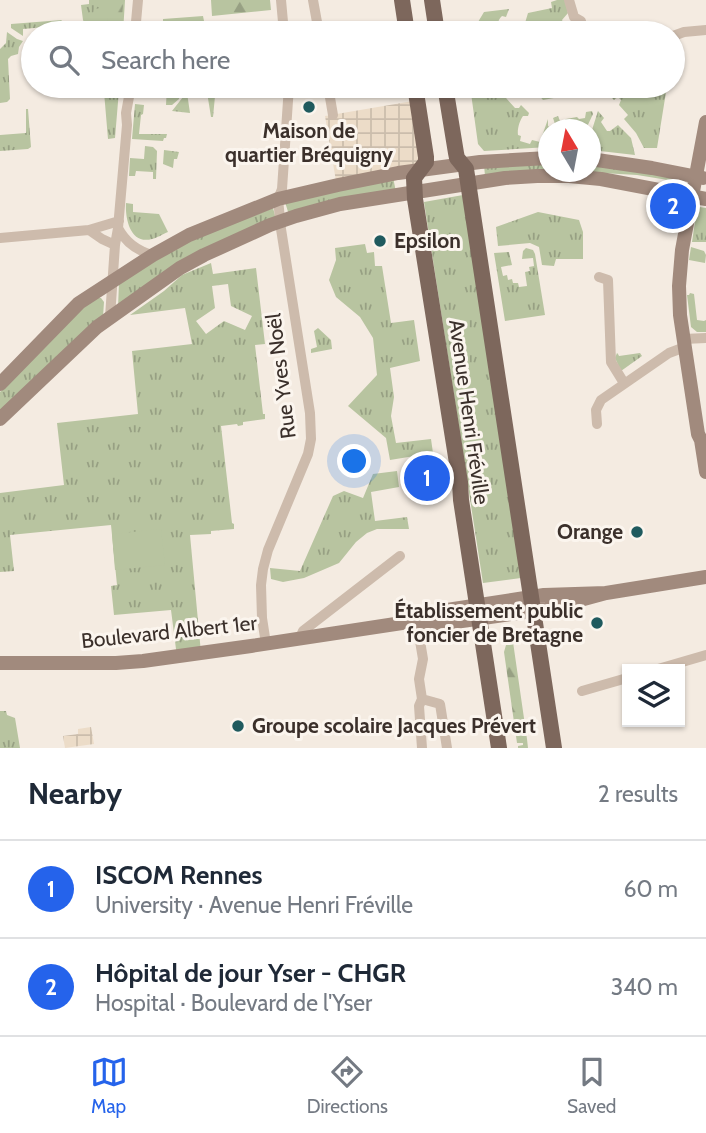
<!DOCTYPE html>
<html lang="en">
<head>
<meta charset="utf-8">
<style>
  :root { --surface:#fff; --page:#f2f2f3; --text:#1f2937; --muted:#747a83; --line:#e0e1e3; --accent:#2563eb }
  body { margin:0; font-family:Cabin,sans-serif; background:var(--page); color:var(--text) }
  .controls { position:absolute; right:21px; bottom:21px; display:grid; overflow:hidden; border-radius:0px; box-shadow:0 2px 5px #0004 }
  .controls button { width:63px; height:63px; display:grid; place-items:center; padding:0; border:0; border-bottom:2px solid var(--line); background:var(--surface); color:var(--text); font:35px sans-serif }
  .compass { position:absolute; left:538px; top:119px; width:63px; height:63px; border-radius:50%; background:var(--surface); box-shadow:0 2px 5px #0004; rotate:350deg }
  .you { position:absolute; left:355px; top:462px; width:24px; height:24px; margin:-18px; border:5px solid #fff; border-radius:50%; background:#1a73e8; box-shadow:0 0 0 10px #1a73e833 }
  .badge { display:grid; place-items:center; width:46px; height:46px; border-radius:50%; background:var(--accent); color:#fff; font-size:23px; font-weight:700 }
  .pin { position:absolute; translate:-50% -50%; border:4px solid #fff; box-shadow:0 2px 7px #0006 }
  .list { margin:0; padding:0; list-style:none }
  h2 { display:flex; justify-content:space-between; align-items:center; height:91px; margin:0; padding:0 28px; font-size:30px }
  h2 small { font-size:23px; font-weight:400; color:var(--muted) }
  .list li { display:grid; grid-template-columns:46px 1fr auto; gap:21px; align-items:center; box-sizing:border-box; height:98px; padding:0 28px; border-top:2px solid var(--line) }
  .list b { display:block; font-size:26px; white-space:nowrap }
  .list p { margin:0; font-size:23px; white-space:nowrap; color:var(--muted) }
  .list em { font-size:23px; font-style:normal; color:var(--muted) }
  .icon { flex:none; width:38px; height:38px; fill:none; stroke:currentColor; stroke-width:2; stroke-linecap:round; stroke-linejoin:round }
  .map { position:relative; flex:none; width:706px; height:748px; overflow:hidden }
  .search { position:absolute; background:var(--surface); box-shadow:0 2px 5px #0004; left:21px; right:21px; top:21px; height:77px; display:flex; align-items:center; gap:18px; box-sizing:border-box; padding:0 24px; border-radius:38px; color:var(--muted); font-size:26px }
  .sheet { height:287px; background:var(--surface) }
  nav { display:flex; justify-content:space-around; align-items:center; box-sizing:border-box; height:98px; border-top:2px solid var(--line); background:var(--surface); font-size:19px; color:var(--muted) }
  nav a { display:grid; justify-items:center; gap:4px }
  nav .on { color:var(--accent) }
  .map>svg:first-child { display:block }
</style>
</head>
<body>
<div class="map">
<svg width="706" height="748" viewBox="0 0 706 748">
  <defs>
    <pattern id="grass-tufts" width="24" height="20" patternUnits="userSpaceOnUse" patternTransform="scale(1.75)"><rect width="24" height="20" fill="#b8c4a0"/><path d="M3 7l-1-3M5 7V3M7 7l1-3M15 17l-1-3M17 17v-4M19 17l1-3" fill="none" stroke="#97a083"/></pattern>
    <pattern id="forest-firs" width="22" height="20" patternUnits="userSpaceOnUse" patternTransform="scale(1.75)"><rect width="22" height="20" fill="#b8c4a0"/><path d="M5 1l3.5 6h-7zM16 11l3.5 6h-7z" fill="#97a083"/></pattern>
    <pattern id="plaza-grid" width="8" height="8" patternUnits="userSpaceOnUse" patternTransform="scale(1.75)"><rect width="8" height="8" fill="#ecdcc8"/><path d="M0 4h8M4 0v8" fill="none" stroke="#cbbdac"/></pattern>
  </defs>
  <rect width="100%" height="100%" fill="#f4ebe1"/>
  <path fill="url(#grass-tufts)" fill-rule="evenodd" d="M89 0H125L123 33H96L89 23 86 27 83 20 81 5 89 4Z
    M557 0H565L568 13 562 20 564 24V33H522L528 13 552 8 551 2Z
    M509 9 506 17 502 16C496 21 499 27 497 33H480L475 27 484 12Z
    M203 16 205 26 204 33H213H181L164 29 141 31V26L163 24V19Z
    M62 20 57 26 23 29V36L11 28V24Z
    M7 32 17 39 23 41 19 47 18 54 11 56 8 59 10 99 7 102 0 103V49L6 43Z
    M167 86H181L179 99 172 105H166Z
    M183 86H186L190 113 172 111 183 97Z
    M206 86H216L213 117H211Z
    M470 86H500L499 90 515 108H519L521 105 529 113 528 116H523C520 120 517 129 518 135L521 136 520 141 530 144 532 140 540 142 548 119V126L552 129 548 130V147L484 151 478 144Z
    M531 86H594L592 91 543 100Z
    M622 86H667L657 148H644L636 133 624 119 628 115 619 105 621 100 618 97 614 100 611 97 615 87 619 88Z
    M119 90 115 138 108 139 104 92Z
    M135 104 144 105 143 114 141 115 139 134H167L166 138H164L163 141 132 139Z
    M26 109H28L31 147 28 149 0 151V135L26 133Z
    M592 111 593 114 586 129H560L555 124 553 118 558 116 560 121 562 122 566 119 577 117 579 119 585 118 586 112Z
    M598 111 604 118 601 122 607 131H610L618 125 631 138 635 155 591 150V133Z
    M145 146 153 147 157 151 156 179H153V172L136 171 135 176H129L130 158 144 159Z
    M164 150 179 152 177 159H174L173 168 163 164Z
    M548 161V170L485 176 484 165Z
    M591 163 681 177 680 182 637 175 585 172H590Z
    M393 177 396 192 289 215 285 202Z
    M463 195 521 578 483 583 424 202Z
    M126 203 133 204V212L159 214 168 232C163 234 157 238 152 239 130 245 125 218 126 203Z
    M700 207 706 208V242H692L696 215Z
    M273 208 276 219 118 308 119 282 191 240Z
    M538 212 579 220 583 232V259H556L554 266 542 265 539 247 530 243 498 246 496 227Z
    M365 244 367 253 374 252 375 266H382L391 323 414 320 420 361 390 368 394 397 391 416 396 443 431 439 433 453 390 460 386 438 348 406 377 375 373 338 360 317 336 297 329 280 336 260 335 248Z
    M691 247 704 251 706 255 705 263 689 260Z
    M526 248 533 250 535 254 545 315 505 321 494 253 509 252 512 265 501 267 503 276 507 275 508 280 512 279 513 283H518L519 287 527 286 525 272 530 271 529 267 534 266 533 258 522 259 523 251Z
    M211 263 213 274 256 268 265 344 255 345 263 414H265V419L243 422V425L238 426 237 424 221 426 232 523 234 524V529L211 531V534L190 535 201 653 177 657 171 610 114 615 111 586 117 585 111 525 10 535 14 571 0 572V493L64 485 57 423 138 414 132 351 192 344 185 308 130 315 164 291 182 275ZM228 284 231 306 252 316 245 330 224 321 206 334 196 321 215 308 212 286Z
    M690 293 694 294 697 320 704 321 706 320V332H697L691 327 687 295H689Z
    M96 298H101L104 302 103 317 0 415V392L83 307Z
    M318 328 331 340 332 349 311 353V349L317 347 314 331Z
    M617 353 618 354 619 356 640 353 642 356 621 371 615 358Z
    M397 471 399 487 371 492 375 521 407 517 409 529H377L367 533 356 542 339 563 304 578 283 582 271 579 270 568 300 571 333 496 344 491 363 498 373 474Z
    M0 711H6L7 715 15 718 20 748H0Z"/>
  <path fill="url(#forest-firs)" d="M211 0H270L271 10 212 16Z
    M111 1 121 2 123 5 122 17 107 16 101 21 96 19 93 14 94 9 103 8Z
    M513 642 527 739 528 748H518V746L523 745V743H517L504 652 506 645Z"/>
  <path fill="#b8c4a0" d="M108 18 122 19 121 33H106Z
    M161 529 165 565 115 570 112 534Z"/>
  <path fill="url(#plaza-grid)" d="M413 101 420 157 415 165 336 181 325 116Z
    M91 727 94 744 65 748 63 736 78 734V729Z"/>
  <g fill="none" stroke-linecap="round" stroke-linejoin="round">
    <path stroke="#cdbbac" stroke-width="10" d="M281 0 284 33
      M313 0 319 33
      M569 0 574 17 581 21 583 33
      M135 33 138 0
      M673 36 684 32 706 30
      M328 86 333 115
      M118 228C126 243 137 251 153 255
      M89 230 102 239 115 245
      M0 238 89 230 119 221
      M599 277 608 280 611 362 624 383
      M110 317 115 245 118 228 127 125 126 113 131 86
      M684 339 706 338
      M597 424 596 410 601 400 669 353 685 347
      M417 623 423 659 419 679 422 699 419 706 422 748
      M300 638 303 631 400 556
      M266 644 262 618 261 585 263 569 268 550 308 454 311 439 310 413 281 229 278 199 282 189 289 86
      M658 669 706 655
      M582 691 627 678
      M422 699 440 704 447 748"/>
    <path stroke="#a18a7d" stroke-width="14" d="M706 122 682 250 679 286 680 315 698 434 701 440 706 472
      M590 159 652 168 703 178
      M0 384 79 303 153 255 189 235 278 199 338 185 398 173 480 162 548 158
      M0 419 97 327 180 268 204 255 270 225 296 216 340 204 505 178 537 176H569L601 179 706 199
      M421 623H448L547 609 606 593 706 577
      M0 663H116L143 661 251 646 402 623 447 610 544 595 606 593"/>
    <path stroke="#7d675c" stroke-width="16" d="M402 0 407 33
      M432 0 437 33
      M415 86 426 157V162L414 178 415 199 460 482 461 500 499 748
      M445 86 456 153 457 158 466 169 554 748"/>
  </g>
  <g fill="#1f5a5e" stroke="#fbf5ee" stroke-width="2.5">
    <circle cx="309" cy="107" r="7"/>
    <circle cx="380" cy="241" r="7"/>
    <circle cx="637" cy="532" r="7"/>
    <circle cx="597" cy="623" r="7"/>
    <circle cx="238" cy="726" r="7"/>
  </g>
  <g text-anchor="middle" stroke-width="6" stroke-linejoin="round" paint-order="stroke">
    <g font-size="21" font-weight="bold" fill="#3b302b" stroke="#fbf5ee" text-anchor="start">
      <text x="309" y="138" text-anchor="middle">Maison de<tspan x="309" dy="24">quartier Bréquigny</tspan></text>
      <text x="394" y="248">Epsilon</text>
      <text x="623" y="539" text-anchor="end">Orange</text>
      <text x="583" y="618" text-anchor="end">Établissement public<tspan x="583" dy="24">foncier de Bretagne</tspan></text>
      <text x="252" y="733">Groupe scolaire Jacques Prévert</text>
    </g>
    <g font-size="21" fill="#3b302b" stroke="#fbf5ee">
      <text transform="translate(281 376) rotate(-97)" y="7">Rue Yves Noël</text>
      <text transform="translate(469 412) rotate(82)" y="7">Avenue Henri Fréville</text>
      <text transform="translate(169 632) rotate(-6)" y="7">Boulevard Albert 1er</text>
    </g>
  </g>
</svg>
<div class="controls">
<button><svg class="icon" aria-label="layers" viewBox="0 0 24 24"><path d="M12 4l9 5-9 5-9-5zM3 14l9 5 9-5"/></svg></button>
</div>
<svg class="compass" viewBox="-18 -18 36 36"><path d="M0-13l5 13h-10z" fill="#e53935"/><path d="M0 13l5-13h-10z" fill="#747a83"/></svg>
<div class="you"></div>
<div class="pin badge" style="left:427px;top:478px">1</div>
<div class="pin badge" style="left:673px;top:206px">2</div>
<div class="search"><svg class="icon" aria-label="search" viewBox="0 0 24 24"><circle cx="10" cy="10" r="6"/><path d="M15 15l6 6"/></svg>Search here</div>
</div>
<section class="sheet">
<h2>Nearby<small>2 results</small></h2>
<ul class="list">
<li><span class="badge">1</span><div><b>ISCOM Rennes</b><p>University · Avenue Henri Fréville</p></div><em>60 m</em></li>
<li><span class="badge">2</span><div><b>Hôpital de jour Yser - CHGR</b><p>Hospital · Boulevard de l'Yser</p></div><em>340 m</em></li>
</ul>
</section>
<nav>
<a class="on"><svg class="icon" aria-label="map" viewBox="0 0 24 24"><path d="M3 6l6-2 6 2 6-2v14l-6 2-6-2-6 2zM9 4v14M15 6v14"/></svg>Map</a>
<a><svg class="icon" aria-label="directions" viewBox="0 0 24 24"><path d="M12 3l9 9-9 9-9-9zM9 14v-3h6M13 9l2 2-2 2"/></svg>Directions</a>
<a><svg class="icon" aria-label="saved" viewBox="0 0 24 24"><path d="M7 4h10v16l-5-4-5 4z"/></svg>Saved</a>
</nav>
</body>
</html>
